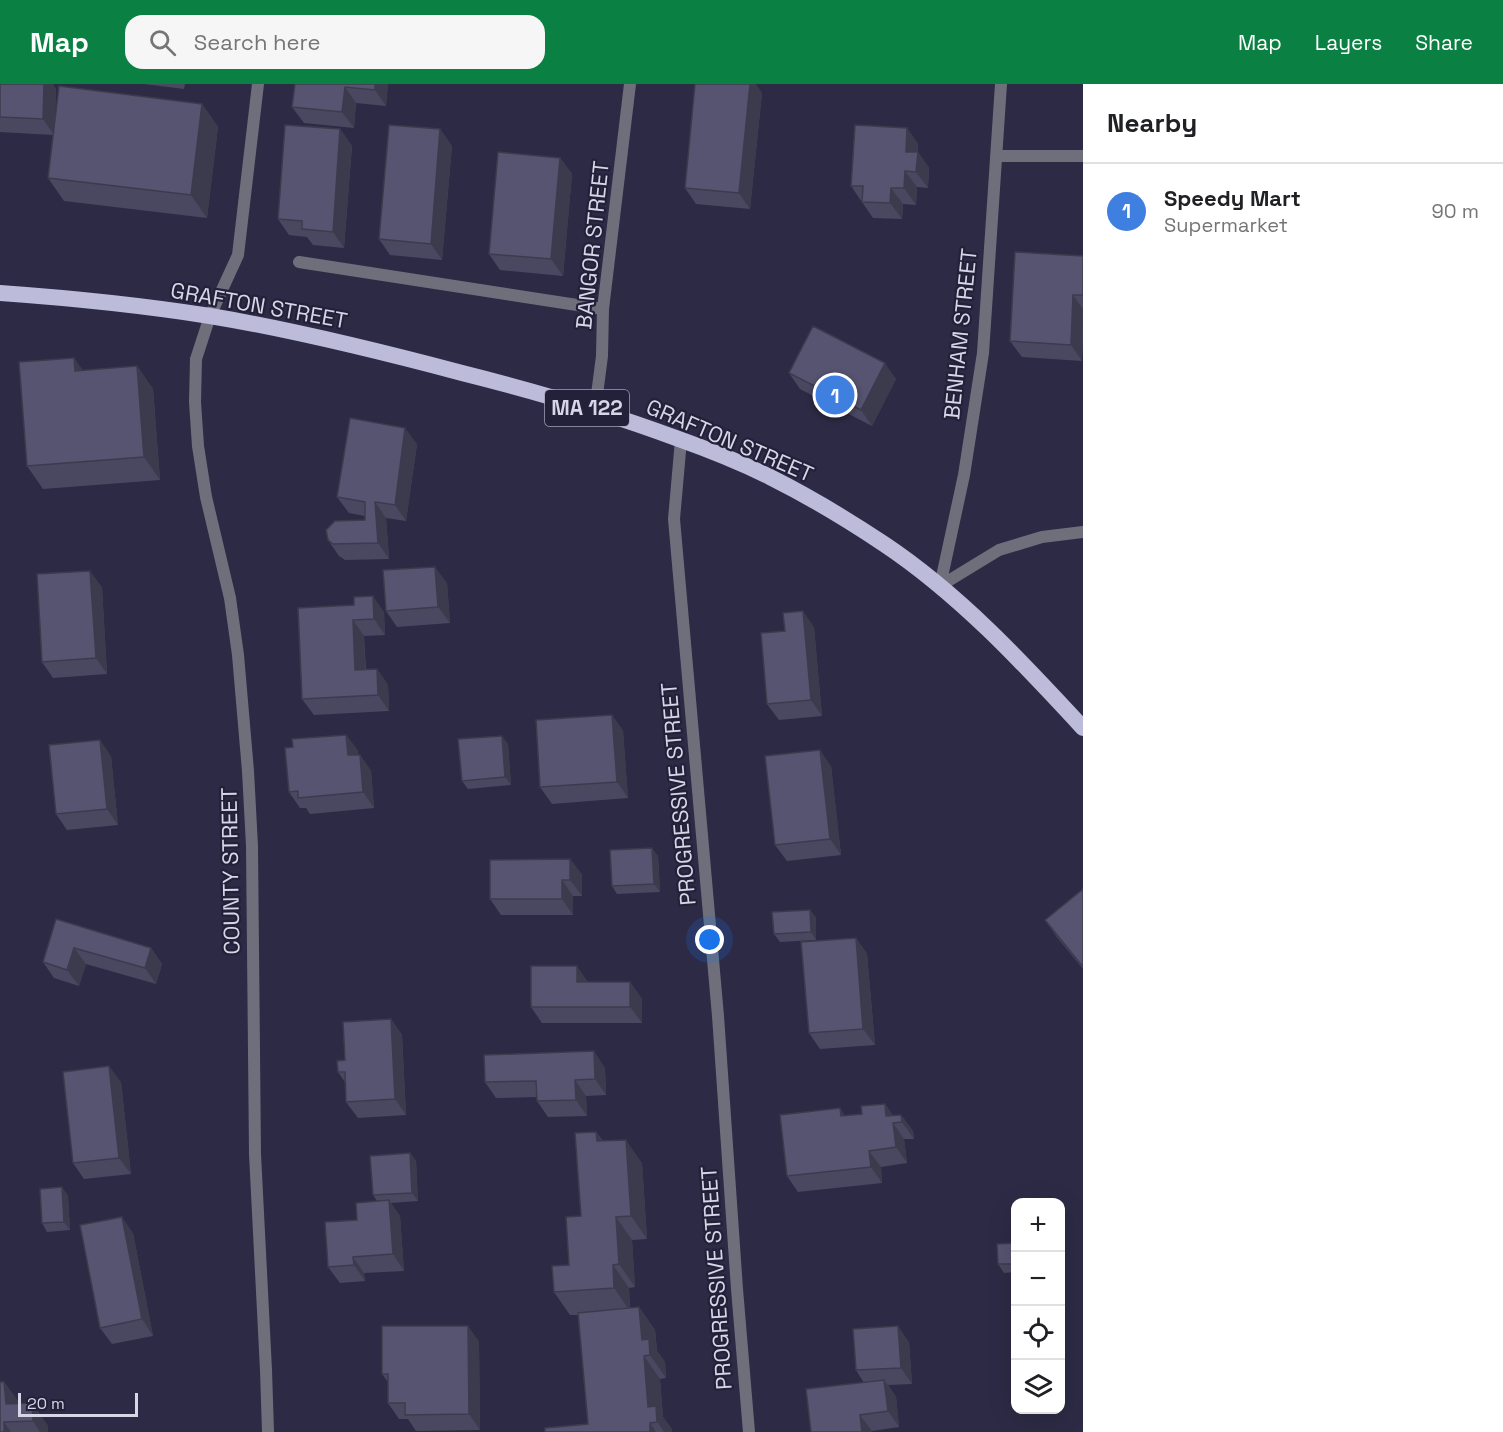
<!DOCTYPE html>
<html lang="en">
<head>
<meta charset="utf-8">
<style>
  :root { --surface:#fff; --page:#f6f6f6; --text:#202124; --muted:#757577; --line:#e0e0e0; --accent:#0b8043 }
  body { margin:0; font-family:"Space Grotesk",sans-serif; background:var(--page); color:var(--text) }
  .controls { position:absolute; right:18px; bottom:18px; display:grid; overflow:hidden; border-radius:12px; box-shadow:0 6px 24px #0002 }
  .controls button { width:54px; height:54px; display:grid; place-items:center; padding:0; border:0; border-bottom:2px solid var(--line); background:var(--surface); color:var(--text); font:30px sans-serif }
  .scale { position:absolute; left:18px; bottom:15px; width:120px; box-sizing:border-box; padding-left:6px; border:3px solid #d7d6e7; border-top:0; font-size:16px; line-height:21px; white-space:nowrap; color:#d7d6e7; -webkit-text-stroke:4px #23213a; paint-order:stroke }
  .you { position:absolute; left:710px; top:856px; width:21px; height:21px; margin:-15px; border:4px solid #fff; border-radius:50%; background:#1a73e8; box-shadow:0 0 0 9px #1a73e833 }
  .badge { display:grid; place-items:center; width:39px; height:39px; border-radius:50%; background:var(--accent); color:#fff; font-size:20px; font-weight:700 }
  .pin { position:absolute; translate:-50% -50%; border:3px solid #fff; box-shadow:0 2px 6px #0006 }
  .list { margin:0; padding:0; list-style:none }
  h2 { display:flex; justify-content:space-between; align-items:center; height:78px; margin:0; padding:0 24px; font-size:26px }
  h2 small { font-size:20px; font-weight:400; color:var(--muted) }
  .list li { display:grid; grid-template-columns:39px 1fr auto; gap:18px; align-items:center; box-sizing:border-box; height:96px; padding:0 24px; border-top:2px solid var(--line) }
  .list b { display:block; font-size:22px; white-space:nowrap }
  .list p { margin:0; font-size:20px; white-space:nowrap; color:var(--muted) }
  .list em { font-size:20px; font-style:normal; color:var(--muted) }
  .icon { flex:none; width:33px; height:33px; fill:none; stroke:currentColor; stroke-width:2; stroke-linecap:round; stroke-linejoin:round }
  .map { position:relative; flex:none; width:1083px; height:1348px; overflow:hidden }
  header { display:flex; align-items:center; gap:36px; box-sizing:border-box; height:84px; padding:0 30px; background:var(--accent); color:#fff }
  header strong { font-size:28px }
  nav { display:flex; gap:33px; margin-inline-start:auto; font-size:21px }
  .search { width:420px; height:54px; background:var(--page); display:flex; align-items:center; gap:15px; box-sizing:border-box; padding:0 21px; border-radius:18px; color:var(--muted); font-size:22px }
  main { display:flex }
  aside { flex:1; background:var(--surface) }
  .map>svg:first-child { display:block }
</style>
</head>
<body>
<header>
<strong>Map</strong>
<div class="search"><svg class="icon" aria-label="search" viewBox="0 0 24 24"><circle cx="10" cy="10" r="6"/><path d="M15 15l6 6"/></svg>Search here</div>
<nav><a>Map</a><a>Layers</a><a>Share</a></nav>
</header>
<main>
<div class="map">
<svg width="1083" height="1348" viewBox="0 0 1083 1348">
  <rect width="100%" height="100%" fill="#2d2a45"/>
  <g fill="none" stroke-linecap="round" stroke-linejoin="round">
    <path stroke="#6f6f7c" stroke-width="12" d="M299 178 603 225"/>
    <path stroke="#6f6f7c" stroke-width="12" d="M258 0 238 171 210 232 196 275 195 318 198 362 206 413 230 514 238 571 248 687 252 762 255 1070 266 1286 268 1348
      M996 72H1083
      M595 326 602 272 603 225 630 0
      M681 356 674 435 718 932 737 1205 749 1348
      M940 502 964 391 983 269 1001 0
      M940 502 999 466 1042 453 1083 448"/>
    <path stroke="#bcbcda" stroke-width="16" d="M0 209C70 214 140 221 210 232 295 246 379 267 462 289 534 307 606 328 676 354 707 365 740 378 770 393 810 413 848 436 884 460 959 510 1022 578 1083 644"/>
  </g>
  <path fill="#4a4860" d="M0 0H53L56 5 55 36 202 20 218 43 207 134 64 117 48 94 53 51 0 48Z
    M144 0H185L184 5Z
    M295 0H388L386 22 356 19 354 44 304 39 292 23Z
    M762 9 750 125 696 120 685 104Z
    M907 44 918 60V68L929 84 928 104 917 103 916 121 903 120 902 135 873 134 851 102Z
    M340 45 352 62 344 164 313 161 307 153 289 151 278 135Z
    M440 45 452 62 442 176 390 171 379 155Z
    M560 74 572 90 563 192 500 186 489 170Z
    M1083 172V253L1082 277 1022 273 1010 257Z
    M74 274 83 287 137 282 153 305 160 396 43 405 27 382Z
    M789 289 896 295 872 342 800 305Z
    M417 360 406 437 386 434 389 475 345 476 339 472 328 456 365 436V432L349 429 337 413Z
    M447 499 450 539 397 543 386 527Z
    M102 503 107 590 53 594 42 578Z
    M298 524 384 528 385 551 364 552 366 585H377L388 601 389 627 314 631 302 615Z
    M814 543 822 632 779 636 767 620Z
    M612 631 623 647 628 714 552 720 540 703Z
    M346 651 358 667V671H360L371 687 374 724 310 730 306 724H300L289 708 293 663Z
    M508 660 511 701 468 705 462 697Z
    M111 672 118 741 67 746 56 730Z
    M831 682 841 771 787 777 775 761Z
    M658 772 660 808 617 810 612 802Z
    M570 775 582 791V812H573V831H501L490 815Z
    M1083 805V885L1056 852 1045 836Z
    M810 826 816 834V856L780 858 774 850Z
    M56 835 151 864 162 880 156 900 86 880 79 902 54 894 43 878Z
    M856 854 867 870 875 961 820 965 809 949Z
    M588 898H630L642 915V939H542L531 923Z
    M391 935 402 951 406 1031 358 1034 346 1018 345 998 338 988 345 976Z
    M605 984 606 1011 586 1012 587 1032 548 1033 537 1017V1013L496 1014 485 998Z
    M121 998 131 1090 84 1095 73 1079Z
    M885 1020 893 1032 901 1031 913 1047 914 1055H904L907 1079 881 1083 882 1099 798 1108 787 1092 845 1032 862 1030Z
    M596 1048 603 1057 642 1079 647 1155 632 1156 635 1203 629 1204 630 1224 639 1223 655 1246 657 1267 665 1278 666 1294 660 1295 663 1333 672 1345V1348H545L588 1340 578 1231H570L554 1208 569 1181 581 1132Z
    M410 1069 416 1077 418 1117 391 1119 400 1132 404 1187 364 1189 365 1197 340 1199 328 1183 357 1136 377 1117 373 1111Z
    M62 1103 68 1112 70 1146 47 1148 42 1139Z
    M133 1149 153 1252 112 1260 100 1244Z
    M1016 1159V1188L1004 1189 998 1180Z
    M468 1242 479 1258 480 1346 416 1347 408 1335H399L388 1319V1298L382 1290Z
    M909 1258 912 1300 888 1301 896 1313 899 1343 872 1347V1348H811L864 1299 856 1286Z
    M4 1298 20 1320 32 1319 48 1342V1348H0Z"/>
  <path fill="#3c3b4e" d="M44 0H53L56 5 54 51 43 35Z
    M375 0H388L386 22 375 6Z
    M750 0H756L762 9 750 125 739 109Z
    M345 3 356 19 354 44 342 28Z
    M202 20 218 43 207 134 191 111Z
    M907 44 918 60V69V68L929 84 928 104 916 88 906 68Z
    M340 45 352 62 344 164 333 148Z
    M440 45 452 62 442 176 431 160Z
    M560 74 572 90 563 192 551 175Z
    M905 87 917 103 916 121 904 104Z
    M891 104 903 120 902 135 890 119Z
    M1073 211 1083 225 1082 277 1071 261Z
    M74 274 90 297 75 287Z
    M885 279 896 295 872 342 861 326Z
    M137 282 153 305 160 396 144 373Z
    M405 344 417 360 406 437 395 421Z
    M375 418 386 434 389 475 378 459Z
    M435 483 447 499 450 539 438 523Z
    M90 487 102 503 107 590 96 574Z
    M373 512 384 528 385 551 374 535Z
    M803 527 814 543 822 632 811 616Z
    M353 536 364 552 366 602 355 586Z
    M377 585 388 601 389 627 378 611Z
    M612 631 623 647 628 714 617 698Z
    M346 651 358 667 359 687 348 671Z
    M502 652 508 660 511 701 505 693Z
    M100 656 111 672 118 741 107 725Z
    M820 666 831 682 841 771 830 755Z
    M360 671 371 687 374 724 363 708Z
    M652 764 658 772 660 808 654 800Z
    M570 775 582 791V812L570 796Z
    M562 796 573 812V831L562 815Z
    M810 826 816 834V856L811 848Z
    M856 854 867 870 875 961 863 945Z
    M74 864 86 880 79 902 67 886Z
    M151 864 162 880 156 900 145 884Z
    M577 882 588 898H577Z
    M630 898 642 915V939L630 923Z
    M391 935 402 951 406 1031 395 1015Z
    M594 967 605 984 606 1011 595 995Z
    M109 982 121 998 131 1090 119 1074Z
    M575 996 586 1012 587 1032 576 1016Z
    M885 1020 896 1036 893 1039 904 1055 907 1079 896 1063 886 1032Z
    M840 1024 851 1041 841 1032Z
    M901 1031 913 1047 914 1055 902 1038Z
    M596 1048 612 1071 597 1057Z
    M626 1056 642 1079 647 1155 631 1132Z
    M869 1067 881 1083 882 1099 871 1083Z
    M410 1069 416 1077 418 1117 412 1109Z
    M62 1103 68 1112 70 1146 64 1138Z
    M389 1116 400 1132 404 1187 393 1170Z
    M122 1133 133 1149 153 1252 142 1235Z
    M616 1133 632 1156 635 1203 619 1180Z
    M353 1173 364 1189 365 1197 354 1181Z
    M613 1181 629 1204 630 1227 614 1204Z
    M639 1223 655 1246 657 1267 665 1278 666 1294 650 1271 642 1256Z
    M468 1242 479 1258 480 1346 469 1330Z
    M898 1242 909 1258 912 1300 901 1284Z
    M644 1272 660 1295 663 1333 672 1345V1348H664L648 1323Z
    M884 1296 896 1313 899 1343 888 1327Z
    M4 1298 21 1321 6 1320Z
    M32 1319 48 1342V1348H40L33 1337Z
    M860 1331 872 1347V1348H862Z
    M4 1338 11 1348H4Z
    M650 1339 656 1348H650Z"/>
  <path fill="#565470" stroke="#3c3b4e" stroke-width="1.5" d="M0 0H44L43 35 0 33Z
    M295 0H375V6L345 3 342 28 292 23Z
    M695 0H750L739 109 685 104Z
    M59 2 202 20 191 111 48 94Z
    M285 41 340 45 333 148 302 145V137L278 135Z
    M389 41 440 45 431 160 379 155Z
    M855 41 907 44 906 68H918L916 88 905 87 904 104H891L890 119 862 118 863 102H851Z
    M498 68 560 74 551 175 489 170Z
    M1015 168 1083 172V211H1073L1071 261 1010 257Z
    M813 242 885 279 861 326 789 289Z
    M74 274 75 287 137 282 144 373 27 382 19 278Z
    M350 334 405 344 395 421 375 418 378 459 333 460 328 456 326 446 335 437 365 436V418L337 413Z
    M435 483 438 523 386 527 383 486Z
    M90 487 96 574 42 578 37 490Z
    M373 512 374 535 353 536 355 586 377 585 378 611 302 615 298 524 354 521V513Z
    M803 527 811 616 767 620 761 549 785 547 783 529Z
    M612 631 617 698 540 703 536 636Z
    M346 651 348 671H360L363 708 298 714V707L289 708 285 664 293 663 292 655Z
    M502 652 505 693 462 697 458 655Z
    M100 656 107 725 56 730 49 661Z
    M820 666 830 755 775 761 765 672Z
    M652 764 654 800 612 802 610 766Z
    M570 775V796H562V815H490V776Z
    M1083 805V883L1045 836Z
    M810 826 811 848 774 850 772 828Z
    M56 835 151 864 145 884 74 864 67 886 43 878Z
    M856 854 863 945 809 949 801 858Z
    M531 882H577V898H630V923H531Z
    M391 935 395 1015 346 1018 345 988H338L337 977 345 976 343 938Z
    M594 967 595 995 575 996 576 1016 537 1017 536 997 485 998 484 971Z
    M109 982 119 1074 73 1079 63 988Z
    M885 1020 886 1032 901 1031 902 1038 893 1039 896 1063 869 1067 871 1083 787 1092 780 1031 840 1024 841 1032 862 1030 861 1022Z
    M596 1048 597 1057 626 1056 631 1132 616 1133 619 1180 613 1181 614 1204 554 1208 552 1182 569 1181 566 1133 581 1132 575 1049Z
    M410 1069 412 1109 373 1111 370 1072Z
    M62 1103 64 1138 42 1139 40 1105Z
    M389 1116 393 1170 353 1173 354 1181 328 1183 325 1138 357 1136 356 1119Z
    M122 1133 142 1235 100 1244 80 1141Z
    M1016 1159V1180H998L997 1160Z
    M639 1223 642 1256 649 1255 650 1271 644 1272 648 1323 656 1322 657 1338 650 1339V1348H545V1344L588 1340 578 1229Z
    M382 1242H468L469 1330 405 1331V1319H388V1290H382Z
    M898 1242 901 1284 856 1286 853 1245Z
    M884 1296 888 1327 860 1331 862 1348H811L806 1305Z
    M0 1298H4L6 1320 32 1319 33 1337 4 1338V1348H0Z"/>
  <g text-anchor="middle" stroke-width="4.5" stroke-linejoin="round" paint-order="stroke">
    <rect fill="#23213a" stroke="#a1a0b3" stroke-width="1.5" x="545" y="306" width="84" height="36" rx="4.5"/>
    <g font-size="21" font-weight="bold" fill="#d7d6e7">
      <text x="587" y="331">MA 122</text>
    </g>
    <g font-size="22" fill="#d7d6e7" stroke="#23213a">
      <text transform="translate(592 161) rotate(-84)" y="8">BANGOR STREET</text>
      <text transform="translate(259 221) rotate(10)" y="8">GRAFTON STREET</text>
      <text transform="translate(960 250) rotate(-84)" y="8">BENHAM STREET</text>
      <text transform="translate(730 356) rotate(23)" y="8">GRAFTON STREET</text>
      <text transform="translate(678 710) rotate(-95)" y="8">PROGRESSIVE STREET</text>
      <text transform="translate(230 787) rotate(-91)" y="8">COUNTY STREET</text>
      <text transform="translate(716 1194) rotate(-94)" y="8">PROGRESSIVE STREET</text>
    </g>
  </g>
</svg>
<div class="controls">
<button>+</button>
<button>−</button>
<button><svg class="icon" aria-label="locate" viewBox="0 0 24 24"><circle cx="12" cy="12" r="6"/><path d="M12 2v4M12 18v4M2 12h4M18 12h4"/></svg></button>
<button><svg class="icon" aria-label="layers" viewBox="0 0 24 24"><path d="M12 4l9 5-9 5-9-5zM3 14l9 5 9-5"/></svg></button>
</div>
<div class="scale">20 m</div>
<div class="you"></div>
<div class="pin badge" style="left:835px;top:311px;background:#3f7fe0">1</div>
</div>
<aside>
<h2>Nearby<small></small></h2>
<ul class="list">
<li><span class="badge" style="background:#3f7fe0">1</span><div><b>Speedy Mart</b><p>Supermarket</p></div><em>90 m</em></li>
</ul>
</aside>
</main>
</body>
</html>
